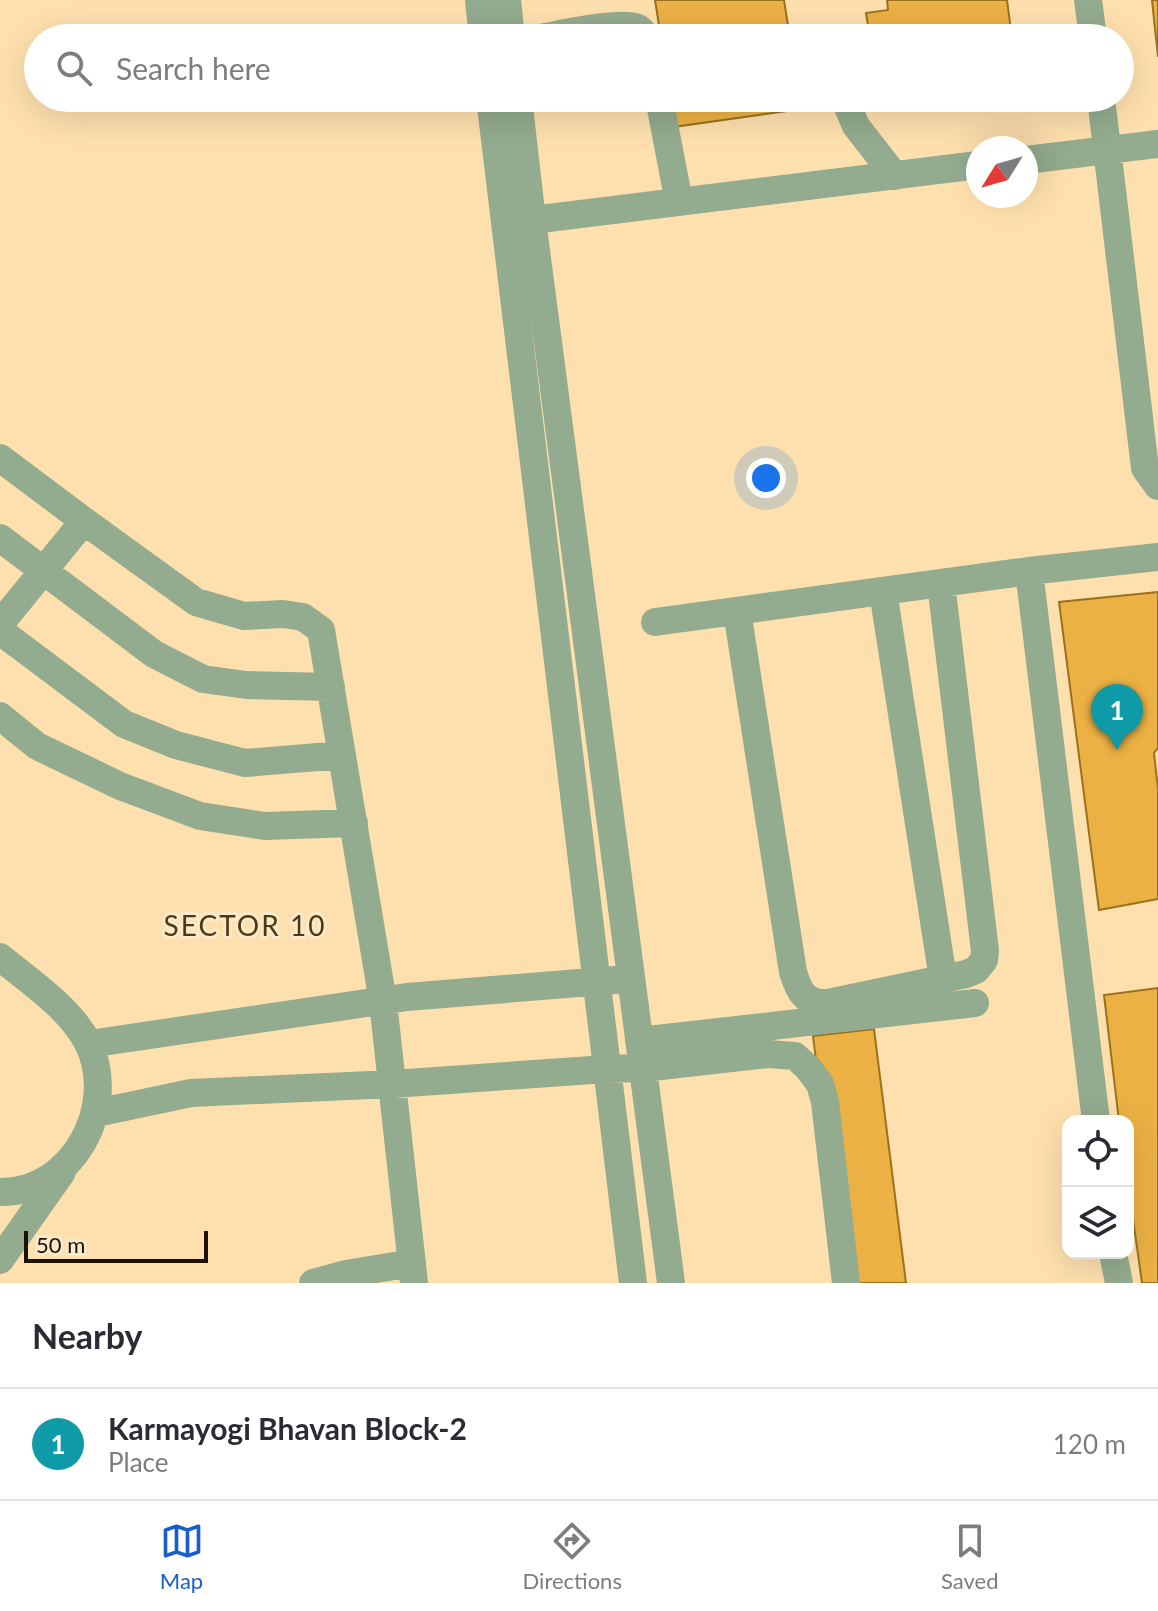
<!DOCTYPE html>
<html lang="en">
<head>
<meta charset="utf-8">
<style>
  :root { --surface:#fff; --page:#f2f2f3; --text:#2b2b33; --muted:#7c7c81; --line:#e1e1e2; --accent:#1b5ec9 }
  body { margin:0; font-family:Lato,sans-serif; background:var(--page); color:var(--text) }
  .controls { position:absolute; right:24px; bottom:24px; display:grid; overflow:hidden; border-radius:16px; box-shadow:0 8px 32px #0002 }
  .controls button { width:72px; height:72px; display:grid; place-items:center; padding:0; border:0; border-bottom:2px solid var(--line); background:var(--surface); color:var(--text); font:40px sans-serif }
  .compass { position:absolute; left:966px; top:136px; width:72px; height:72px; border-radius:50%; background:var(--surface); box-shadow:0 8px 32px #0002; rotate:233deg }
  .scale { position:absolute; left:24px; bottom:20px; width:184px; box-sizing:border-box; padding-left:8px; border:4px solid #1e1100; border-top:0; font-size:22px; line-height:28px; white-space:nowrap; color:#1e1100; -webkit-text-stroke:6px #fbe9cb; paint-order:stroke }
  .you { position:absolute; left:766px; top:478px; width:28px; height:28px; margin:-20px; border:6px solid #fff; border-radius:50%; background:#1a73e8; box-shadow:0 0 0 12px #1a73e833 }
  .badge { display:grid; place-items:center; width:52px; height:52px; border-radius:50%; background:var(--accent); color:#fff; font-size:26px; font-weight:700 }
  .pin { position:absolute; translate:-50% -66px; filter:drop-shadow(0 2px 4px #0008) }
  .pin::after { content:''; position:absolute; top:42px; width:28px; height:24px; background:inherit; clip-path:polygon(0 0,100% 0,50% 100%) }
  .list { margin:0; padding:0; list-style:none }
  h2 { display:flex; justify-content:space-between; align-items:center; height:104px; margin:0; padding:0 32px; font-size:34px }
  h2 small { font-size:26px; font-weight:400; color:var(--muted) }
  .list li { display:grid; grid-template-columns:52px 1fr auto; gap:24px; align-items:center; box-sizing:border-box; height:112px; padding:0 32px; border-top:2px solid var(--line) }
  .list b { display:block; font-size:30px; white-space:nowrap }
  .list p { margin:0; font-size:26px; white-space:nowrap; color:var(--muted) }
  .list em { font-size:26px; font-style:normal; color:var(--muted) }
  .icon { flex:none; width:44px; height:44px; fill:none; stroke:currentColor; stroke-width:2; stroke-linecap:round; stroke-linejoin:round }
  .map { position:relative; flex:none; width:1158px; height:1283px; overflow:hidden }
  .search { position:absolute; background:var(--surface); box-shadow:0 8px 32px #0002; left:24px; right:24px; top:24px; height:88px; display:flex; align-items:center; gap:20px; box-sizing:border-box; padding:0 28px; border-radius:44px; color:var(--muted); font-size:30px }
  .sheet { height:216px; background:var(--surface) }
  nav { display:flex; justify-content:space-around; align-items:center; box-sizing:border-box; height:112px; border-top:2px solid var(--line); background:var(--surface); font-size:22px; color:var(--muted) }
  nav a { display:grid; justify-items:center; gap:4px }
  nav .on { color:var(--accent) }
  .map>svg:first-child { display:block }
</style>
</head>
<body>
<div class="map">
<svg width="1158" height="1283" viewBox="0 0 1158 1283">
  <rect width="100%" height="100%" fill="#fbe9cb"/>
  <path fill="#fee0ae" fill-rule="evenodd" d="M0 0H1158V1283H0ZM38 38H1120V98H38ZM978 148H1026V196H978ZM1068 1121H1128V1253H1068Z"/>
  <path fill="#ebb144" stroke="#9b711c" stroke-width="2" d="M655 0H784L790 38H661Z
    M887 0H1007L1012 38H870L866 13 888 10Z
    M1152 0H1158V57Z
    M669 98H800L802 109 673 127Z
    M916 98H981V102L917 110Z
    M1158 592V748L1154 753 1158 789V899L1099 910 1059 602Z
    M1158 988V1283H1142L1128 1183V1121H1119L1104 995Z
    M874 1029 906 1283H844L813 1036Z"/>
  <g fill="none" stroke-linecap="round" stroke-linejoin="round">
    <path stroke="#93ab8e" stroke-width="28" d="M479 0 483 38
      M507 0 511 38
      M1088 0 1093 38
      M539 38C558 35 623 20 638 28 643 31 643 33 646 38
      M490 98 633 1283
      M518 98 532 220 671 1283
      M659 98 679 202
      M844 98 856 126 895 176
      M1101 98 1145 468 1158 486
      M1026 160 1158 144
      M516 227 532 220 978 165
      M0 458 84 521 196 602 244 616 283 614 303 617 321 630 383 1002 414 1283
      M0 538 154 654 203 679 246 685 331 687
      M1029 571 1096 1121
      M883 591 943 979
      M737 611 793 972C799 992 805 1004 828 1003L966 974 976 970 984 960 985 951 941 583
      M655 622 1029 571 1158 557
      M0 624 84 521
      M0 631 124 724 176 745 245 763 342 755
      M0 716 37 746 120 786 200 816 265 826 354 823
      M0 957C29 981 71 1009 88 1043 119 1106 73 1193 0 1192
      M639 1041 975 1003
      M89 1044 407 997 616 980
      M96 1113 191 1093 393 1084 606 1069 643 1068 768 1054 795 1056 808 1068 820 1084 825 1102 846 1283
      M1113 1253 1119 1283
      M0 1260 62 1172
      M313 1283 346 1274 412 1263"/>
  </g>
  <g text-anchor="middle" stroke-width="6" stroke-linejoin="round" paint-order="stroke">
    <g font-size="28" letter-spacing="2" fill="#50390e" stroke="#fbe9cb">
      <text x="245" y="936">SECTOR 10</text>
    </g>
  </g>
</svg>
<div class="controls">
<button><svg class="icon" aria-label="locate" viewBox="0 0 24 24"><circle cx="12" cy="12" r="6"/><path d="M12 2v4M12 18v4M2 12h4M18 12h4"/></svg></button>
<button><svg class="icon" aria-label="layers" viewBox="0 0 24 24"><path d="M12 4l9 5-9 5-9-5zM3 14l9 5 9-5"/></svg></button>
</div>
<svg class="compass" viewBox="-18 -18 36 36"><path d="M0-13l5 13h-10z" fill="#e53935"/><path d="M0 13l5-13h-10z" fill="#7c7c81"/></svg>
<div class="scale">50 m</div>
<div class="you"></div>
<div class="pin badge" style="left:1117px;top:750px;background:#0f9aa8">1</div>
<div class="search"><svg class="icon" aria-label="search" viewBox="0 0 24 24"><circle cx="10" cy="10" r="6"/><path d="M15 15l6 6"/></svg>Search here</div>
</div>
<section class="sheet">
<h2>Nearby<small></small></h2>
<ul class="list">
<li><span class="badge" style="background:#0f9aa8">1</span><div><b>Karmayogi Bhavan Block-2</b><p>Place</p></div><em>120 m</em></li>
</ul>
</section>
<nav>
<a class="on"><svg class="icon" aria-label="map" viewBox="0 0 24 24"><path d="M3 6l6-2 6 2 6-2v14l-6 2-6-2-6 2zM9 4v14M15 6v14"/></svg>Map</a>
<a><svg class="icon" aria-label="directions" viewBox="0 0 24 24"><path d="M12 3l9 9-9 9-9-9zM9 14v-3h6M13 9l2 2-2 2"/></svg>Directions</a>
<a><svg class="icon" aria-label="saved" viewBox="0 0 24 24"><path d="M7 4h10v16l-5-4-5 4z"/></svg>Saved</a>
</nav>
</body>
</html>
